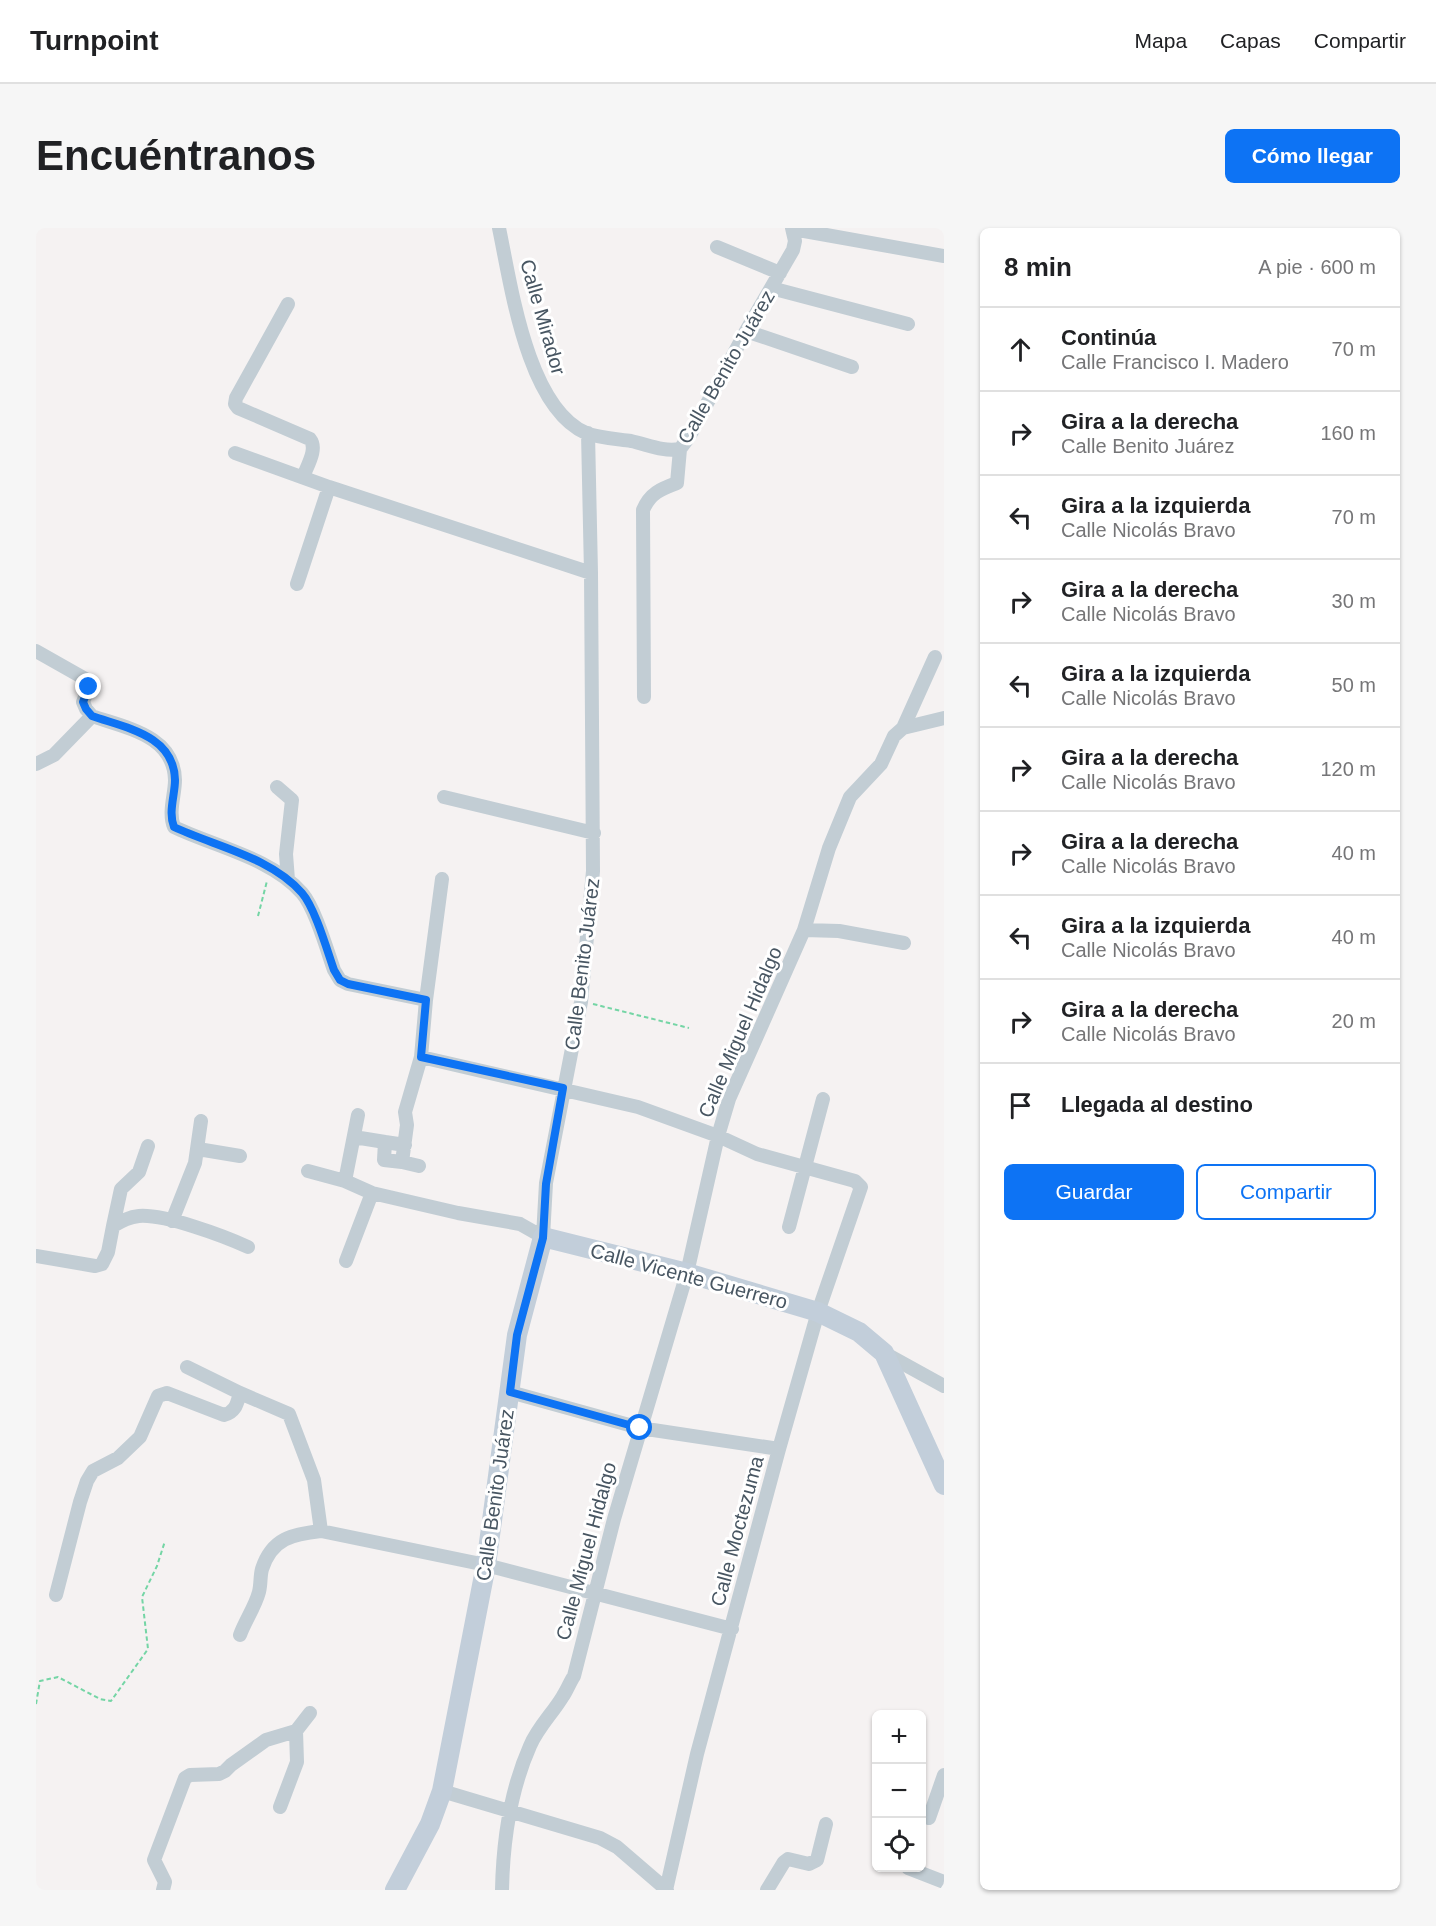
<!DOCTYPE html>
<html lang="es">
<head>
<meta charset="utf-8">
<style>
  :root { --surface:#fff; --page:#f6f6f6; --text:#202124; --muted:#757577; --line:#e0e0e0; --accent:#0d73f4 }
  body { margin:0; font-family:Helvetica,sans-serif; background:var(--page); color:var(--text) }
  .controls { position:absolute; right:18px; bottom:18px; display:grid; overflow:hidden; border-radius:9px; box-shadow:0 2px 4px #0004 }
  .controls button { width:54px; height:54px; display:grid; place-items:center; padding:0; border:0; border-bottom:2px solid var(--line); background:var(--surface); color:var(--text); font:30px sans-serif }
  .stop { position:absolute; width:18px; height:18px; margin:-14px; border:4px solid #0d73f4; border-radius:50%; background:#fff }
  .stop.end { background:#0d73f4; border-color:#fff; box-shadow:0 2px 6px #0008 }
  .list { margin:0; padding:0; list-style:none }
  h2 { display:flex; justify-content:space-between; align-items:center; height:78px; margin:0; padding:0 24px; font-size:26px }
  h2 small { font-size:20px; font-weight:400; color:var(--muted) }
  .list li { display:grid; grid-template-columns:39px 1fr auto; gap:18px; align-items:center; box-sizing:border-box; height:84px; padding:0 24px; border-top:2px solid var(--line) }
  .list b { display:block; font-size:22px; white-space:nowrap }
  .list p { margin:0; font-size:20px; white-space:nowrap; color:var(--muted) }
  .list em { font-size:20px; font-style:normal; color:var(--muted) }
  .actions { display:flex; gap:12px; padding:18px 24px }
  .actions a { flex:1; padding:14px 0; border:2px solid var(--accent); border-radius:9px; text-align:center; font-size:21px; color:var(--accent) }
  .actions .main { background:var(--accent); color:#fff }
  .icon { flex:none; width:33px; height:33px; fill:none; stroke:currentColor; stroke-width:2; stroke-linecap:round; stroke-linejoin:round }
  .map { position:relative; flex:none; width:908px; height:1662px; overflow:hidden; border-radius:9px }
  header { display:flex; align-items:center; gap:36px; box-sizing:border-box; height:84px; padding:0 30px; background:var(--surface); border-bottom:2px solid var(--line) }
  header strong { font-size:28px }
  nav { display:flex; gap:33px; margin-inline-start:auto; font-size:21px }
  .intro { display:flex; align-items:center; justify-content:space-between; box-sizing:border-box; height:144px; padding:0 36px }
  h1 { margin:0; font-size:42px }
  .button { padding:15px 27px; border-radius:9px; background:var(--accent); color:#fff; font-size:21px; font-weight:700 }
  main { display:flex; gap:36px; padding:0 36px }
  aside { flex:1; background:var(--surface); border-radius:9px; box-shadow:0 2px 4px #0004 }
  .map>svg:first-child { display:block }
</style>
</head>
<body>
<header>
<strong>Turnpoint</strong>
<nav><a>Mapa</a><a>Capas</a><a>Compartir</a></nav>
</header>
<div class="intro"><h1>Encuéntranos</h1><a class="button">Cómo llegar</a></div>
<main>
<div class="map">
<svg width="908" height="1662" viewBox="0 0 908 1662">
  <rect width="100%" height="100%" fill="#f5f2f2"/>
  <g fill="none" stroke-linecap="round" stroke-linejoin="round">
    <path stroke="#74d5a5" stroke-width="2" stroke-dasharray="4.5 3" stroke-linecap="butt" d="M222 688 231 653
      M557 776 653 800
      M0 1476 4 1453 22 1449 64 1471 75 1473 112 1421 106 1369 121 1338 129 1313"/>
    <path stroke="#c2cdd4" stroke-width="14" d="M463 0C475 57 491 179 550 205 563 210 581 211 595 213 613 217 627 224 644 221L653 209 710 103 757 22 759 13 756 0
      M757 1 908 28
      M681 19 744 45
      M735 60 872 96
      M252 76 200 170 199 176 202 180 274 211C282 221 271 238 267 249
      M710 103 816 139
      M199 225 293 259 555 345
      M261 356 293 259
      M0 423 53 453V459L47 474 50 481 56 488C90 500 138 507 139 552 139 567 132 584 138 599 177 618 236 630 266 665 279 680 291 722 298 742L304 752 312 756 390 772 385 829 602 879 682 908 721 926 819 953 825 959 782 1084 743 1221 661 1526 630 1662
      M608 469 607 282C614 265 625 261 641 255L644 221
      M867 500 899 429
      M0 536 18 527 56 488
      M241 559 256 572 250 626 252 652
      M408 569 558 605
      M768 702 803 703 868 715
      M390 772 406 651
      M318 909 349 914
      M369 917 349 914 348 932 366 934 371 897 369 884 385 829
      M162 921 204 928
      M366 934 383 938
      M272 943 309 953 336 965 422 985 484 996 507 1009 510 955 545 774 557 643 555 345 552 205
      M309 953 322 887
      M136 993 159 935 165 893
      M77 998 85 961 103 944 112 918
      M753 999 787 871
      M0 1028 59 1038 66 1036 72 1024 77 998C86 993 93 989 103 988 129 986 188 1008 212 1019
      M310 1033 336 965
      M848 1125 908 1158
      M151 1139 204 1165 253 1186 278 1252 285 1303
      M474 1164 604 1200 743 1221
      M20 1367 44 1274 51 1253 57 1243 82 1230 104 1209 122 1168 131 1165 188 1187C200 1184 201 1175 204 1165
      M204 1407C209 1393 219 1379 223 1364 225 1356 224 1348 226 1341 236 1310 257 1306 285 1303L450 1337 696 1401
      M260 1503 274 1485
      M406 1563 564 1610 581 1619 631 1662
      M886 1587 893 1590 908 1547
      M872 1640 908 1654
      M127 1662 129 1654 118 1632 149 1550 154 1547 183 1546 189 1543 195 1537 230 1512 260 1503 261 1534 244 1579
      M466 1662C467 1613 474 1563 494 1518 502 1499 517 1485 527 1468 531 1462 534 1454 538 1448L578 1291 651 1045 682 908 693 871 768 702 793 620 814 569 845 536 858 508 867 500 908 490
      M731 1662 748 1634 752 1631 773 1636 781 1632 790 1596"/>
    <path stroke="#c2ceda" stroke-width="20" d="M359 1662 394 1596 406 1563 450 1337 481 1107 507 1009 651 1045 782 1084 823 1104 848 1125 908 1257"/>
  </g>
  <g fill="none" stroke-linecap="round" stroke-linejoin="round">
    <path stroke="#0d73f4" stroke-width="8" d="M53 459 47 474 50 481 56 488C90 500 138 507 139 552 139 567 132 584 138 599 178 618 235 629 266 665 279 680 291 722 298 742L304 752 312 756 390 772 385 829 527 860 510 956 507 1010 481 1107 474 1164 604 1200"/>
  </g>
  <g text-anchor="middle" stroke-width="6" stroke-linejoin="round" paint-order="stroke">
    <g font-size="20" fill="#485662" stroke="#fff">
      <text transform="translate(507 89) rotate(74)" y="7">Calle Mirador</text>
      <text transform="translate(690 139) rotate(-60)" y="7">Calle Benito Juárez</text>
      <text transform="translate(546 736) rotate(-83)" y="7">Calle Benito Juárez</text>
      <text transform="translate(704 804) rotate(-67)" y="7">Calle Miguel Hidalgo</text>
      <text transform="translate(653 1048) rotate(15)" y="7">Calle Vicente Guerrero</text>
      <text transform="translate(459 1267) rotate(-82)" y="7">Calle Benito Juárez</text>
      <text transform="translate(701 1303) rotate(-75)" y="7">Calle Moctezuma</text>
      <text transform="translate(550 1323) rotate(-75)" y="7">Calle Miguel Hidalgo</text>
    </g>
  </g>
</svg>
<div class="controls">
<button>+</button>
<button>−</button>
<button><svg class="icon" aria-label="locate" viewBox="0 0 24 24"><circle cx="12" cy="12" r="6"/><path d="M12 2v4M12 18v4M2 12h4M18 12h4"/></svg></button>
</div>
<div class="stop" style="left:604px;top:1200px"></div>
<div class="stop end" style="left:53px;top:459px"></div>
</div>
<aside>
<h2>8 min<small>A pie · 600 m</small></h2>
<ul class="list">
<li><svg class="icon" aria-label="ahead" viewBox="0 0 24 24"><path d="M12 20V5M6 11l6-6 6 6"/></svg><div><b>Continúa</b><p>Calle Francisco I. Madero</p></div><em>70 m</em></li>
<li><svg class="icon" aria-label="right" viewBox="0 0 24 24"><path d="M7 20v-9h11M14 6l5 5-5 5"/></svg><div><b>Gira a la derecha</b><p>Calle Benito Juárez</p></div><em>160 m</em></li>
<li><svg class="icon" aria-label="left" viewBox="0 0 24 24"><path d="M17 20v-9H6M10 6l-5 5 5 5"/></svg><div><b>Gira a la izquierda</b><p>Calle Nicolás Bravo</p></div><em>70 m</em></li>
<li><svg class="icon" aria-label="right" viewBox="0 0 24 24"><path d="M7 20v-9h11M14 6l5 5-5 5"/></svg><div><b>Gira a la derecha</b><p>Calle Nicolás Bravo</p></div><em>30 m</em></li>
<li><svg class="icon" aria-label="left" viewBox="0 0 24 24"><path d="M17 20v-9H6M10 6l-5 5 5 5"/></svg><div><b>Gira a la izquierda</b><p>Calle Nicolás Bravo</p></div><em>50 m</em></li>
<li><svg class="icon" aria-label="right" viewBox="0 0 24 24"><path d="M7 20v-9h11M14 6l5 5-5 5"/></svg><div><b>Gira a la derecha</b><p>Calle Nicolás Bravo</p></div><em>120 m</em></li>
<li><svg class="icon" aria-label="right" viewBox="0 0 24 24"><path d="M7 20v-9h11M14 6l5 5-5 5"/></svg><div><b>Gira a la derecha</b><p>Calle Nicolás Bravo</p></div><em>40 m</em></li>
<li><svg class="icon" aria-label="left" viewBox="0 0 24 24"><path d="M17 20v-9H6M10 6l-5 5 5 5"/></svg><div><b>Gira a la izquierda</b><p>Calle Nicolás Bravo</p></div><em>40 m</em></li>
<li><svg class="icon" aria-label="right" viewBox="0 0 24 24"><path d="M7 20v-9h11M14 6l5 5-5 5"/></svg><div><b>Gira a la derecha</b><p>Calle Nicolás Bravo</p></div><em>20 m</em></li>
<li><svg class="icon" aria-label="arrive" viewBox="0 0 24 24"><path d="M6 21V4h12l-3 4 3 4H6"/></svg><div><b>Llegada al destino</b></div></li>
</ul>
<div class="actions"><a class="main">Guardar</a><a>Compartir</a></div>
</aside>
</main>
</body>
</html>
